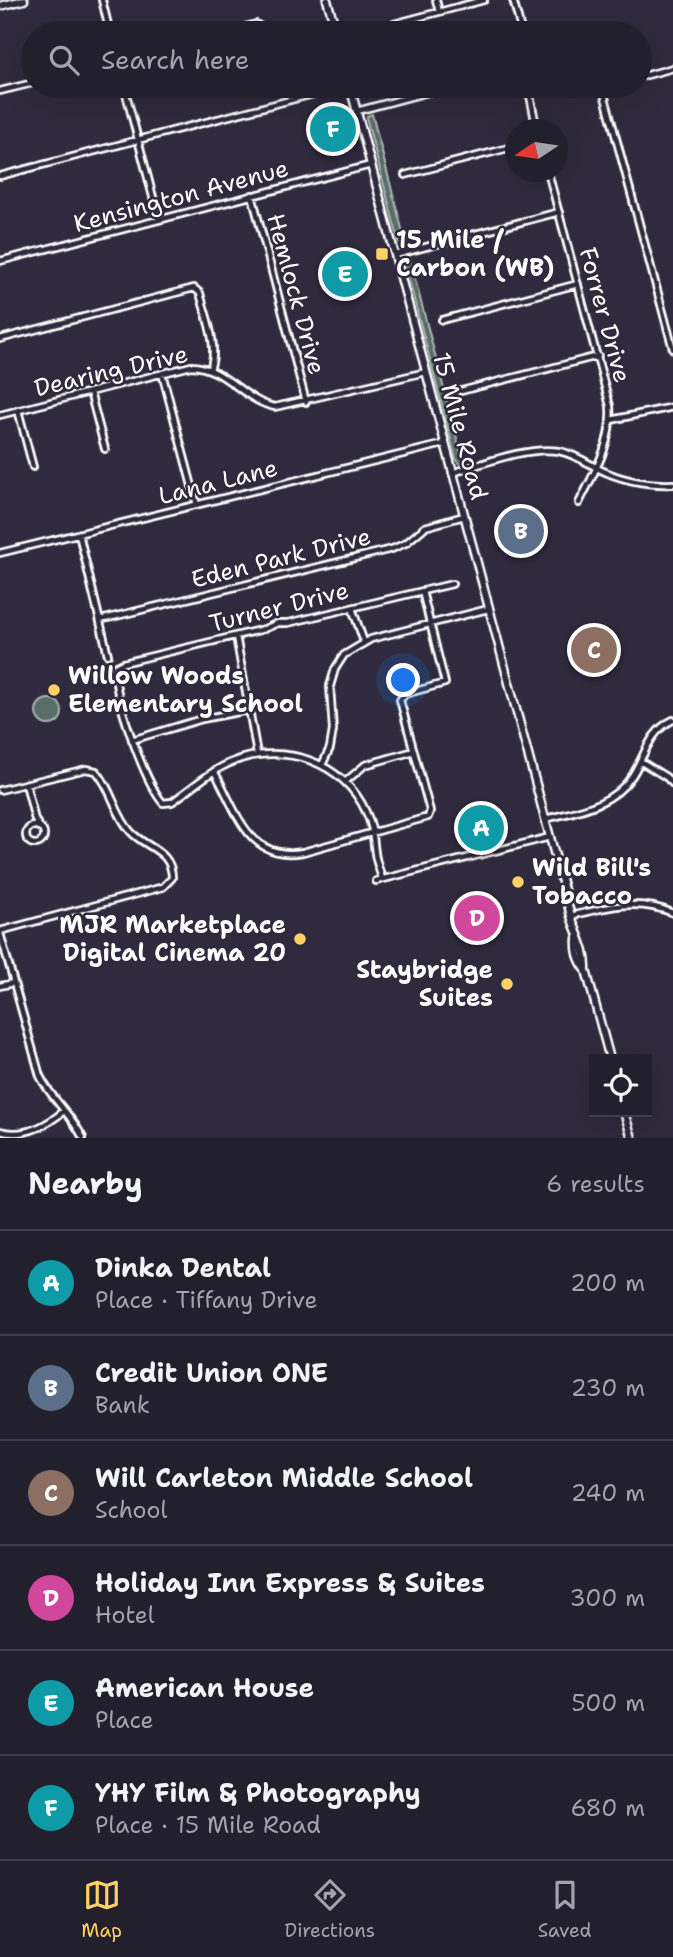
<!DOCTYPE html>
<html lang="en">
<head>
<meta charset="utf-8">
<style>
  :root { --surface:#23202e; --page:#2f2d3a; --text:#f1f3f6; --muted:#a3a3aa; --line:#403e4a; --accent:#ffd166 }
  body { margin:0; font-family:"Shantell Sans",sans-serif; background:var(--page); color:var(--text) }
  .controls { position:absolute; right:21px; bottom:21px; display:grid; overflow:hidden; border-radius:0px; box-shadow:0 7px 28px #0002 }
  .controls button { width:63px; height:63px; display:grid; place-items:center; padding:0; border:0; border-bottom:2px solid var(--line); background:var(--surface); color:var(--text); font:35px sans-serif }
  .compass { position:absolute; left:505px; top:119px; width:63px; height:63px; border-radius:50%; background:var(--surface); box-shadow:0 7px 28px #0002; rotate:257deg }
  .you { position:absolute; left:404px; top:681px; width:24px; height:24px; margin:-18px; border:5px solid #fff; border-radius:50%; background:#1a73e8; box-shadow:0 0 0 10px #1a73e833 }
  .badge { display:grid; place-items:center; width:46px; height:46px; border-radius:50%; background:var(--accent); color:#fff; font-size:23px; font-weight:700 }
  .pin { position:absolute; translate:-50% -50%; border:4px solid #fff; box-shadow:0 2px 7px #0006 }
  .list { margin:0; padding:0; list-style:none }
  h2 { display:flex; justify-content:space-between; align-items:center; height:91px; margin:0; padding:0 28px; font-size:30px }
  h2 small { font-size:23px; font-weight:400; color:var(--muted) }
  .list li { display:grid; grid-template-columns:46px 1fr auto; gap:21px; align-items:center; box-sizing:border-box; height:105px; padding:0 28px; border-top:2px solid var(--line) }
  .list b { display:block; font-size:26px; white-space:nowrap }
  .list p { margin:0; font-size:23px; white-space:nowrap; color:var(--muted) }
  .list em { font-size:23px; font-style:normal; color:var(--muted) }
  .icon { flex:none; width:38px; height:38px; fill:none; stroke:currentColor; stroke-width:2; stroke-linecap:round; stroke-linejoin:round }
  .map { position:relative; flex:none; width:673px; height:1138px; overflow:hidden }
  .search { position:absolute; background:var(--surface); box-shadow:0 7px 28px #0002; left:21px; right:21px; top:21px; height:77px; display:flex; align-items:center; gap:18px; box-sizing:border-box; padding:0 24px; border-radius:38px; color:var(--muted); font-size:26px }
  .sheet { height:721px; background:var(--surface) }
  nav { display:flex; justify-content:space-around; align-items:center; box-sizing:border-box; height:98px; border-top:2px solid var(--line); background:var(--surface); font-size:19px; color:var(--muted) }
  nav a { display:grid; justify-items:center; gap:4px }
  nav .on { color:var(--accent) }
  .map>svg:first-child { display:block }
</style>
</head>
<body>
<div class="map">
<svg width="673" height="1138" viewBox="0 0 673 1138">
  <rect width="100%" height="100%" fill="#2f2a3d"/>
  <filter id="ink" filterUnits="userSpaceOnUse"><feTurbulence type="fractalNoise" baseFrequency=".0143" numOctaves="2"/><feDisplacementMap in="SourceGraphic" scale="14" xChannelSelector="R" yChannelSelector="G"/><feConvolveMatrix kernelMatrix="1 2 1 2 8 2 1 2 1" color-interpolation-filters="sRGB"/></filter>
  <g filter="url(#ink)">
    <path fill="#586d67" stroke="#acb6b3" stroke-width="2" d="M372 114 407 248 402 247 399 242 367 121V116Z
      M409 256 464 465 459 463 456 459 405 265V259Z
      M36 712a13 13 0 1 1 26 0a13 13 0 1 1-26 0Z"/>
    <g fill="none" stroke-linecap="round" stroke-linejoin="round">
      <g stroke="#fff" stroke-width="10">
        <path id="street" d="M102 0 110 33
          M436 0 439 12
          M513 0 522 33
          M367 31 484 0
          M223 33 256 24 261 27 260 33
          M640 77 673 68
          M124 86 159 220
          M528 86 537 130
          M602 86 673 349
          M0 91 33 83
          M357 111 451 86
          M548 172 610 406C613 442 595 471 579 503
          M405 175 516 146
          M0 176 344 86
          M252 195 306 402
          M395 255 559 212
          M0 261 371 165
          M442 320 578 284
          M0 339 194 288 200 293C206 317 219 346 210 369
          M162 373 197 505
          M461 391 598 356
          M90 392 105 449
          M18 410 33 467
          M0 415 191 366C226 367 243 401 275 407L426 372
          M611 420 673 407
          M452 473C483 464 527 446 559 451 574 454 586 462 599 469 623 481 646 485 673 484
          M79 534 108 655
          M0 553 444 444
          M352 608 364 642
          M100 620 392 549 406 543 425 527 464 516
          M236 636 257 754
          M132 740 202 719 249 710
          M640 761 666 777 673 784
          M322 765 330 748 333 730 330 686 335 669 344 655 371 639 488 609
          M214 771C237 810 247 862 303 852L428 817 430 811 400 700 405 694 445 683 422 591
          M345 782 365 765 414 751
          M26 784 35 820 39 826
          M0 790 86 769 96 771C112 788 115 815 131 832 147 849 172 850 172 878L163 887 0 931
          M545 819C577 811 612 806 632 776 645 756 649 731 673 720
          M26 835a9 9 0 1 1 18 0a9 9 0 1 1-18 0Z
          M382 879C380 871 376 862 375 853 373 838 373 826 366 812 344 762 284 742 235 761 212 769 192 788 172 802L163 803C145 782 113 695 115 667L123 663 264 629 278 623H288L452 584
          M376 881 550 837
          M571 916C606 907 638 898 673 913
          M0 933 40 1076C51 1099 72 1115 83 1138
          M0 986 13 983
          M0 1131C24 1138 46 1126 64 1111"/>
      </g>
      <g stroke="#fff" stroke-width="11">
        <path id="secondary" d="M327 0 337 33
          M0 6 24 0
          M350 86 571 916C577 935 587 950 586 970
          M577 938C576 951 578 959 586 970L610 1059
          M624 1112 632 1138"/>
      </g>
      <use href="#street" stroke="#2f2a3d" stroke-width="4.5"/>
      <use href="#secondary" stroke="#2f2a3d" stroke-width="6"/>
    </g>
  </g>
  <g fill="#ffd166" stroke="#2f2a3d" stroke-width="2.5">
    <rect x="375" y="247" width="14" height="14" rx="3.5"/>
    <circle cx="54" cy="690" r="7"/>
    <circle cx="518" cy="882" r="7"/>
    <circle cx="300" cy="939" r="7"/>
    <circle cx="507" cy="984" r="7"/>
  </g>
  <g text-anchor="middle" stroke-width="5" stroke-linejoin="round" paint-order="stroke">
    <g font-size="24" fill="#fff" stroke="#2f2a3d">
      <text transform="translate(181 196) rotate(-15)" y="8">Kensington Avenue</text>
      <text transform="translate(296 294) rotate(75)" y="8">Hemlock Drive</text>
      <text transform="translate(605 315) rotate(75)" y="8">Forrer Drive</text>
      <text transform="translate(111 371) rotate(-13)" y="8">Dearing Drive</text>
      <text transform="translate(460 426) rotate(75)" y="8">15 Mile Road</text>
      <text transform="translate(218 482) rotate(-14)" y="8">Lana Lane</text>
      <text transform="translate(281 558) rotate(-14)" y="8">Eden Park Drive</text>
      <text transform="translate(279 607) rotate(-14)" y="8">Turner Drive</text>
    </g>
    <g font-size="24" font-weight="bold" fill="#fff" stroke="#2f2a3d" text-anchor="start">
      <text x="396" y="248">15 Mile /<tspan x="396" dy="28">Carbon (WB)</tspan></text>
      <text x="68" y="684">Willow Woods<tspan x="68" dy="28">Elementary School</tspan></text>
      <text x="532" y="876">Wild Bill's<tspan x="532" dy="28">Tobacco</tspan></text>
      <text x="286" y="933" text-anchor="end">MJR Marketplace<tspan x="286" dy="28">Digital Cinema 20</tspan></text>
      <text x="493" y="978" text-anchor="end">Staybridge<tspan x="493" dy="28">Suites</tspan></text>
    </g>
  </g>
</svg>
<div class="controls">
<button><svg class="icon" aria-label="locate" viewBox="0 0 24 24"><circle cx="12" cy="12" r="6"/><path d="M12 2v4M12 18v4M2 12h4M18 12h4"/></svg></button>
</div>
<svg class="compass" viewBox="-18 -18 36 36"><path d="M0-13l5 13h-10z" fill="#e53935"/><path d="M0 13l5-13h-10z" fill="#a3a3aa"/></svg>
<div class="you"></div>
<div class="pin badge" style="left:481px;top:828px;background:#0f9aa8">A</div>
<div class="pin badge" style="left:521px;top:531px;background:#5c6f8a">B</div>
<div class="pin badge" style="left:594px;top:650px;background:#8d6e63">C</div>
<div class="pin badge" style="left:477px;top:918px;background:#d1479c">D</div>
<div class="pin badge" style="left:345px;top:274px;background:#0f9aa8">E</div>
<div class="pin badge" style="left:333px;top:129px;background:#0f9aa8">F</div>
<div class="search"><svg class="icon" aria-label="search" viewBox="0 0 24 24"><circle cx="10" cy="10" r="6"/><path d="M15 15l6 6"/></svg>Search here</div>
</div>
<section class="sheet">
<h2>Nearby<small>6 results</small></h2>
<ul class="list">
<li><span class="badge" style="background:#0f9aa8">A</span><div><b>Dinka Dental</b><p>Place · Tiffany Drive</p></div><em>200 m</em></li>
<li><span class="badge" style="background:#5c6f8a">B</span><div><b>Credit Union ONE</b><p>Bank</p></div><em>230 m</em></li>
<li><span class="badge" style="background:#8d6e63">C</span><div><b>Will Carleton Middle School</b><p>School</p></div><em>240 m</em></li>
<li><span class="badge" style="background:#d1479c">D</span><div><b>Holiday Inn Express &amp; Suites</b><p>Hotel</p></div><em>300 m</em></li>
<li><span class="badge" style="background:#0f9aa8">E</span><div><b>American House</b><p>Place</p></div><em>500 m</em></li>
<li><span class="badge" style="background:#0f9aa8">F</span><div><b>YHY Film &amp; Photography</b><p>Place · 15 Mile Road</p></div><em>680 m</em></li>
</ul>
</section>
<nav>
<a class="on"><svg class="icon" aria-label="map" viewBox="0 0 24 24"><path d="M3 6l6-2 6 2 6-2v14l-6 2-6-2-6 2zM9 4v14M15 6v14"/></svg>Map</a>
<a><svg class="icon" aria-label="directions" viewBox="0 0 24 24"><path d="M12 3l9 9-9 9-9-9zM9 14v-3h6M13 9l2 2-2 2"/></svg>Directions</a>
<a><svg class="icon" aria-label="saved" viewBox="0 0 24 24"><path d="M7 4h10v16l-5-4-5 4z"/></svg>Saved</a>
</nav>
</body>
</html>
